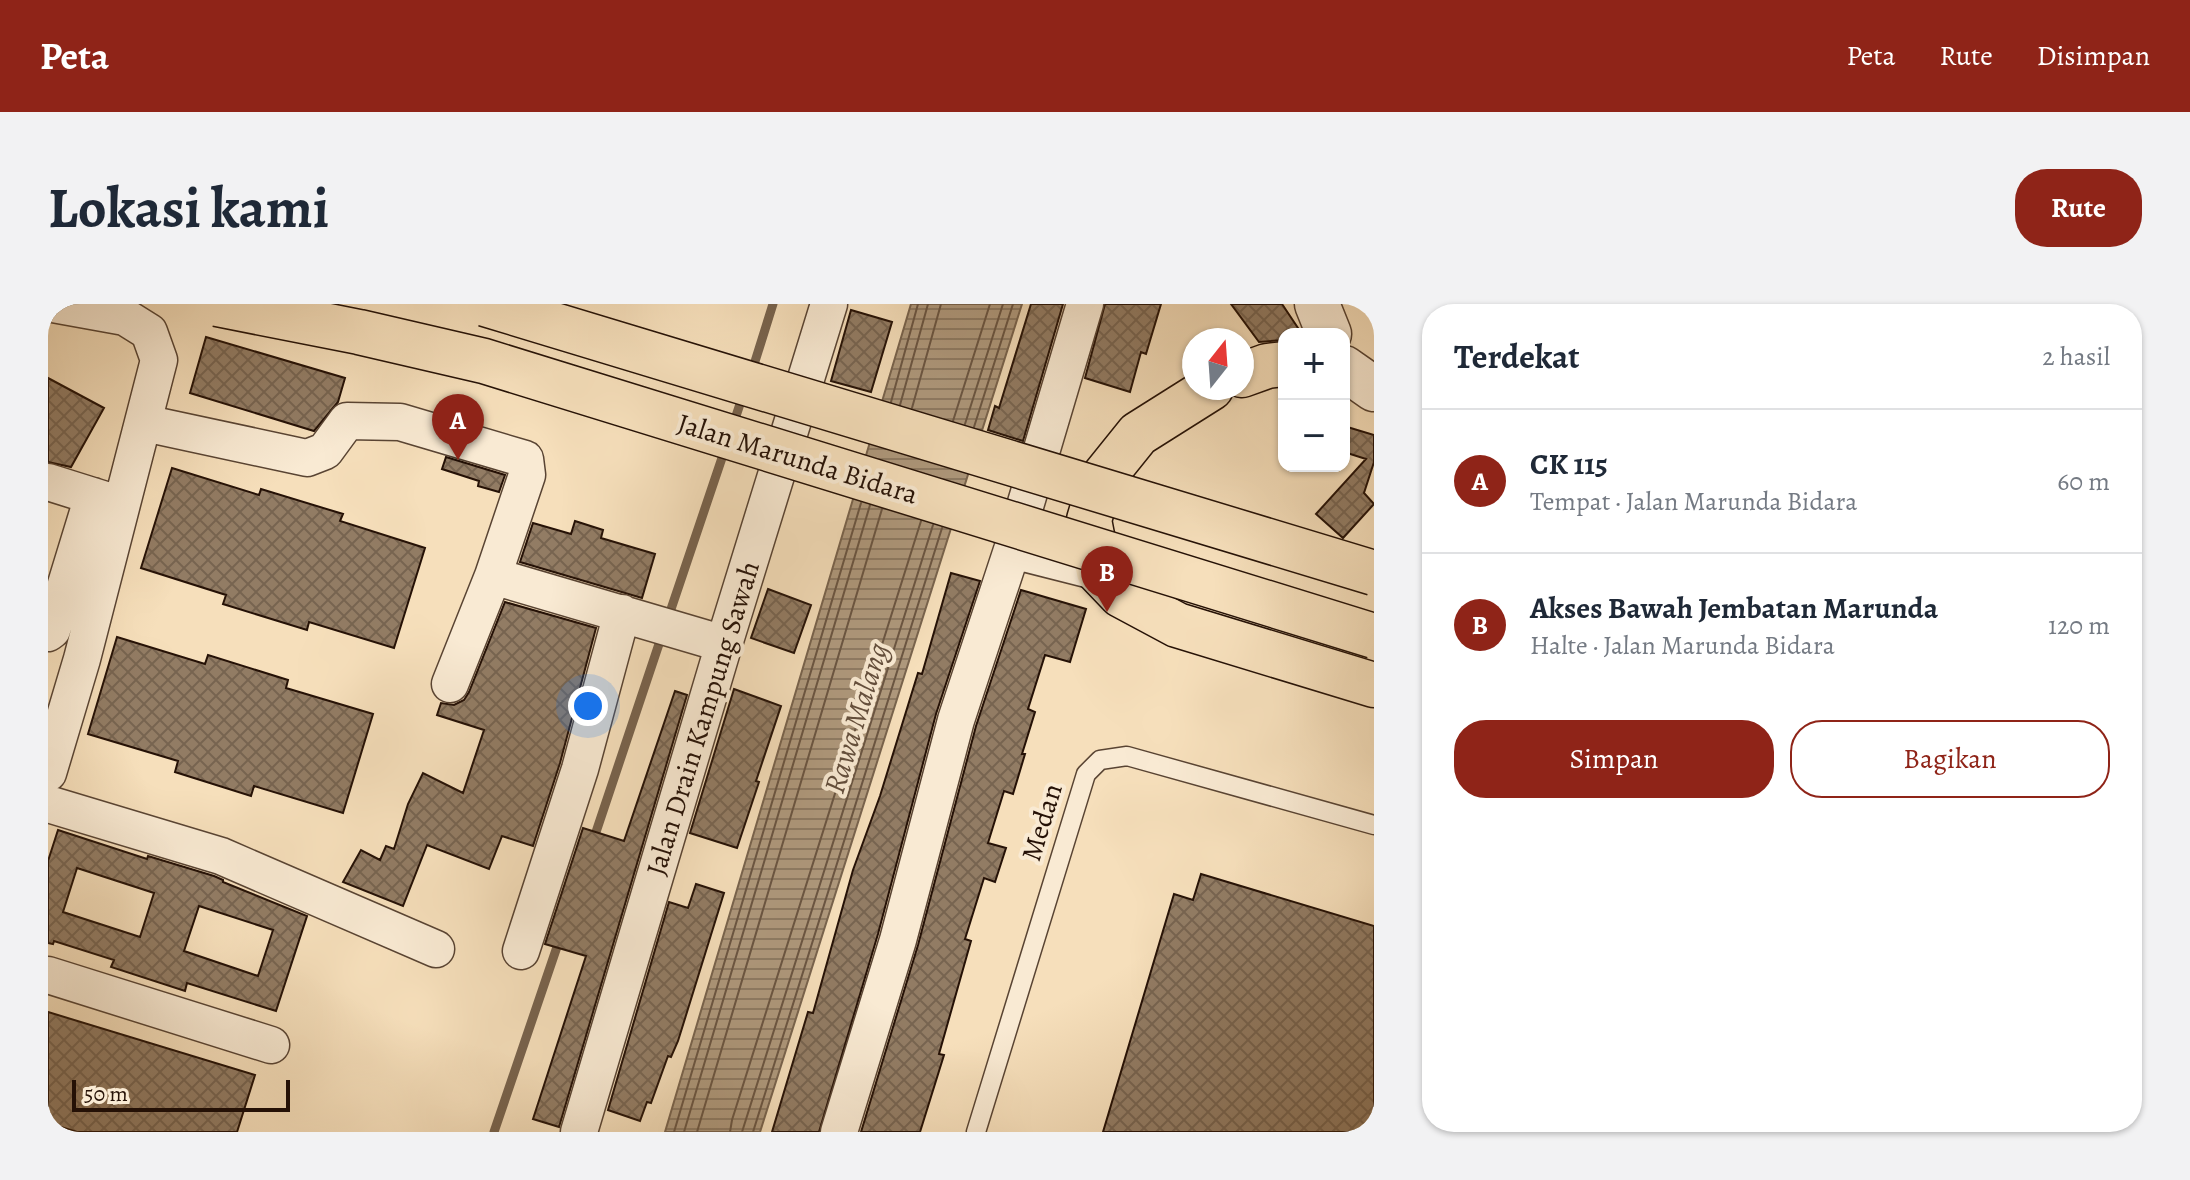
<!DOCTYPE html>
<html lang="id">
<head>
<meta charset="utf-8">
<style>
  :root { --surface:#fff; --page:#f2f2f3; --text:#1f2937; --muted:#747a83; --line:#e0e1e3; --accent:#8f2418 }
  body { margin:0; font-family:Alegreya,serif; background:var(--page); color:var(--text) }
  .controls { position:absolute; right:24px; top:24px; display:grid; overflow:hidden; border-radius:16px; box-shadow:0 2px 6px #0004 }
  .controls button { width:72px; height:72px; display:grid; place-items:center; padding:0; border:0; border-bottom:2px solid var(--line); background:var(--surface); color:var(--text); font:40px sans-serif }
  .compass { position:absolute; left:1134px; top:24px; width:72px; height:72px; border-radius:50%; background:var(--surface); box-shadow:0 2px 6px #0004; rotate:17deg }
  .scale { position:absolute; left:24px; bottom:20px; width:218px; box-sizing:border-box; padding-left:8px; border:4px solid #251106; border-top:0; font-size:22px; line-height:28px; white-space:nowrap; color:#251106; -webkit-text-stroke:6px #f9ead3; paint-order:stroke }
  .you { position:absolute; left:540px; top:402px; width:28px; height:28px; margin:-20px; border:6px solid #fff; border-radius:50%; background:#1a73e8; box-shadow:0 0 0 12px #1a73e833 }
  .badge { display:grid; place-items:center; width:52px; height:52px; border-radius:50%; background:var(--accent); color:#fff; font-size:26px; font-weight:700 }
  .pin { position:absolute; translate:-50% -66px; filter:drop-shadow(0 2px 4px #0008) }
  .pin::after { content:''; position:absolute; top:42px; width:28px; height:24px; background:inherit; clip-path:polygon(0 0,100% 0,50% 100%) }
  .list { margin:0; padding:0; list-style:none }
  h2 { display:flex; justify-content:space-between; align-items:center; height:104px; margin:0; padding:0 32px; font-size:34px }
  h2 small { font-size:26px; font-weight:400; color:var(--muted) }
  .list li { display:grid; grid-template-columns:52px 1fr auto; gap:24px; align-items:center; box-sizing:border-box; height:144px; padding:0 32px; border-top:2px solid var(--line) }
  .list b { display:block; font-size:30px; white-space:nowrap }
  .list p { margin:0; font-size:26px; white-space:nowrap; color:var(--muted) }
  .list em { font-size:26px; font-style:normal; color:var(--muted) }
  .actions { display:flex; gap:16px; padding:24px 32px }
  .actions a { flex:1; padding:18px 0; border:2px solid var(--accent); border-radius:32px; text-align:center; font-size:28px; color:var(--accent) }
  .actions .main { background:var(--accent); color:#fff }
  .map { position:relative; flex:none; width:1326px; height:828px; overflow:hidden; border-radius:32px }
  header { display:flex; align-items:center; gap:48px; box-sizing:border-box; height:112px; padding:0 40px; background:var(--accent); color:#fff }
  header strong { font-size:38px }
  nav { display:flex; gap:44px; margin-inline-start:auto; font-size:28px }
  .intro { display:flex; align-items:center; justify-content:space-between; box-sizing:border-box; height:192px; padding:0 48px }
  h1 { margin:0; font-size:56px }
  .button { padding:20px 36px; border-radius:32px; background:var(--accent); color:#fff; font-size:28px; font-weight:700 }
  main { display:flex; gap:48px; padding:0 48px }
  aside { flex:1; background:var(--surface); border-radius:32px; box-shadow:0 2px 6px #0004 }
  .map>svg:first-child { display:block }
</style>
</head>
<body>
<header>
<strong>Peta</strong>
<nav><a>Peta</a><a>Rute</a><a>Disimpan</a></nav>
</header>
<div class="intro"><h1>Lokasi kami</h1><a class="button">Rute</a></div>
<main>
<div class="map">
<svg width="1326" height="828" viewBox="0 0 1326 828">
  <defs>
    <pattern id="water-rules" width="6" height="5" patternUnits="userSpaceOnUse" patternTransform="scale(2)"><rect width="6" height="5" fill="#af997d"/><path d="M0 2.5h6" fill="none" stroke="#8e7b64"/></pattern>
    <pattern id="building-cross-hatch" width="8" height="8" patternUnits="userSpaceOnUse" patternTransform="scale(2)"><rect width="8" height="8" fill="#927c64"/><path d="M0 0l8 8M0 8l8-8" fill="none" stroke="#776450"/></pattern>
  </defs>
  <rect width="100%" height="100%" fill="#f6dfbb"/>
  <filter id="stains"><feTurbulence type="fractalNoise" baseFrequency=".0025" numOctaves="4"/><feColorMatrix values="0 0 0 0 .2 0 0 0 0 .09 0 0 0 0 .02 0 0 0 .5 -.17"/></filter>
  <radialGradient id="worn" r=".72"><stop offset=".6" stop-color="#630" stop-opacity="0"/><stop offset="1" stop-color="#630" stop-opacity=".3"/></radialGradient>
  <path fill="url(#water-rules)" stroke="#78634d" stroke-width="2" d="M863 0H974L712 828H617Z"/>
  <g fill="none" stroke-linecap="round" stroke-linejoin="round">
    <path stroke="#6a5542" stroke-width="2" d="M843 98 870 0
      M852 101 880 0
      M864 104 893 0
      M905 117 942 0
      M917 120 955 0
      M926 123 965 0
      M626 828 813 199
      M636 828 822 201
      M649 828 834 205
      M682 828 684 816 873 217
      M694 828 885 221
      M705 828 894 224"/>
    <path stroke="#78634d" stroke-width="9" d="M704 67 725 0
      M684 124 696 88
      M619 317 677 145
      M545 537 614 331
      M446 828 512 634"/>
  </g>
  <path fill="url(#building-cross-hatch)" stroke="#251106" stroke-width="2" fill-rule="evenodd" d="M983 0H1015L975 137 940 126 947 102 951 104Z
    M1057 0H1113L1098 50 1093 48 1082 88 1037 74Z
    M1183 0H1234L1254 30H1236V36L1211 38Z
    M803 6 844 18 823 88 783 77Z
    M158 33 297 74 290 98 266 127 142 89Z
    M0 74 56 104 23 163 0 158Z
    M1296 122 1326 131V158L1316 189 1326 200 1295 234 1268 210 1318 155 1296 148Z
    M398 153 457 171 451 188 430 182 431 177 394 165Z
    M124 164 211 191 213 185 295 210 292 217 377 244 346 344 261 318 259 326 175 300 178 291 93 264Z
    M527 217 555 226 553 234 607 250 594 294 472 258 485 219 523 230Z
    M903 269 932 277 888 410 830 630 771 828H724L760 708 765 709 805 566 832 492 870 369 874 370Z
    M720 285 763 301 746 349 703 334Z
    M973 286 1038 305 1022 358 997 351 980 405 987 408 974 450H977L965 490 956 487 940 539 958 544 947 578 936 574 917 635 923 637 891 750 896 751 872 828H813L870 641 928 422Z
    M457 298 548 324 512 459 485 542 454 532 441 565 379 541 355 602 295 578 313 546 332 556 338 542 346 545 360 500 375 469 415 489 436 426 389 411 393 399 406 401 416 396 421 388Z
    M69 333 157 360 160 351 240 376 238 384 325 410 295 509 206 482 203 492 127 468 130 457 40 430Z
    M686 385 733 402 708 477 711 478 689 544 642 529Z
    M627 387 639 391 511 823 485 815 538 652 497 640 535 524 576 537Z
    M10 526 99 555 100 552 166 572 175 576V578L259 612 228 707 139 679 137 687 63 663 66 656 6 637 5 640 0 639V557ZM29 564 106 589 92 633 15 608ZM151 602 225 626 210 672 136 647Z
    M1153 570 1326 622V828H1055L1126 590 1145 596Z
    M648 580 676 589 630 737 623 753 620 752 603 799 599 798 592 817 560 806 621 598 640 604Z
    M0 708 207 771 189 828H29L0 819Z"/>
  <g fill="none" stroke-linecap="round" stroke-linejoin="round">
    <g stroke="#594433" stroke-width="21">
      <path id="service" d="M928 828 1038 470 1052 456 1079 452 1326 521"/>
    </g>
    <g stroke="#594433" stroke-width="39">
      <path id="minor" d="M96 119 259 154 277 147 299 117 352 118 477 155 479 171 445 272 676 340
        M0 178 67 199
        M964 246 1051 268
        M0 329 4 326 45 192
        M402 380 445 272
        M0 469 34 355 111 56 101 28 77 13 5 0
        M0 500 173 552 388 645
        M473 647 532 465 574 309
        M0 671 223 741
        M531 828 676 340 781 0
        M791 828 850 636 908 416 964 246 1037 0"/>
    </g>
    <g stroke="#594433" stroke-width="47">
      <path id="tertiary" d="M1269 0 1281 30
        M1296 64 1326 85"/>
    </g>
    <g stroke="#251106" stroke-width="47">
      <path id="primary" d="M1194 71 1219 62 1236 60
        M1163 84 1090 130 1053 176 1041 216 1051 268 1073 291 1129 321 1326 381"/>
    </g>
    <use href="#service" stroke="#f9ead3" stroke-width="18"/>
    <use href="#minor" stroke="#f9ead3" stroke-width="36"/>
    <use href="#tertiary" stroke="#f9ead3" stroke-width="44"/>
    <use href="#primary" stroke="#f6dfbb" stroke-width="44"/>
    <g stroke="#251106" stroke-width="47" stroke-linecap="butt">
      <path id="primary-bridge" d="M169 0 311 28 436 57 1326 332
        M437 0 1326 269"/>
    </g>
    <use href="#primary-bridge" stroke="#f6dfbb" stroke-width="44"/>
  </g>
  <g text-anchor="middle" stroke-width="8" stroke-linejoin="round" paint-order="stroke">
    <g font-size="28" fill="#251106" stroke="#f9ead3">
      <text transform="translate(750 154) rotate(17)" y="10">Jalan Marunda Bidara</text>
      <text transform="translate(654 414) rotate(-73)" y="10">Jalan Drain Kampung Sawah</text>
      <text transform="translate(993 518) rotate(-73)" y="10">Medan</text>
    </g>
    <g font-size="30" font-style="italic" fill="#634e3c" stroke="#f9ead3">
      <text transform="translate(808 414) rotate(-73)" y="10">Rawa Malang</text>
    </g>
  </g>
  <rect width="100%" height="100%" filter="url(#stains)"/>
  <rect width="100%" height="100%" fill="url(#worn)"/>
</svg>
<div class="controls">
<button>+</button>
<button>−</button>
</div>
<svg class="compass" viewBox="-18 -18 36 36"><path d="M0-13l5 13h-10z" fill="#e53935"/><path d="M0 13l5-13h-10z" fill="#747a83"/></svg>
<div class="scale">50 m</div>
<div class="you"></div>
<div class="pin badge" style="left:410px;top:156px">A</div>
<div class="pin badge" style="left:1059px;top:308px">B</div>
</div>
<aside>
<h2>Terdekat<small>2 hasil</small></h2>
<ul class="list">
<li><span class="badge">A</span><div><b>CK 115</b><p>Tempat · Jalan Marunda Bidara</p></div><em>60 m</em></li>
<li><span class="badge">B</span><div><b>Akses Bawah Jembatan Marunda</b><p>Halte · Jalan Marunda Bidara</p></div><em>120 m</em></li>
</ul>
<div class="actions"><a class="main">Simpan</a><a>Bagikan</a></div>
</aside>
</main>
</body>
</html>
